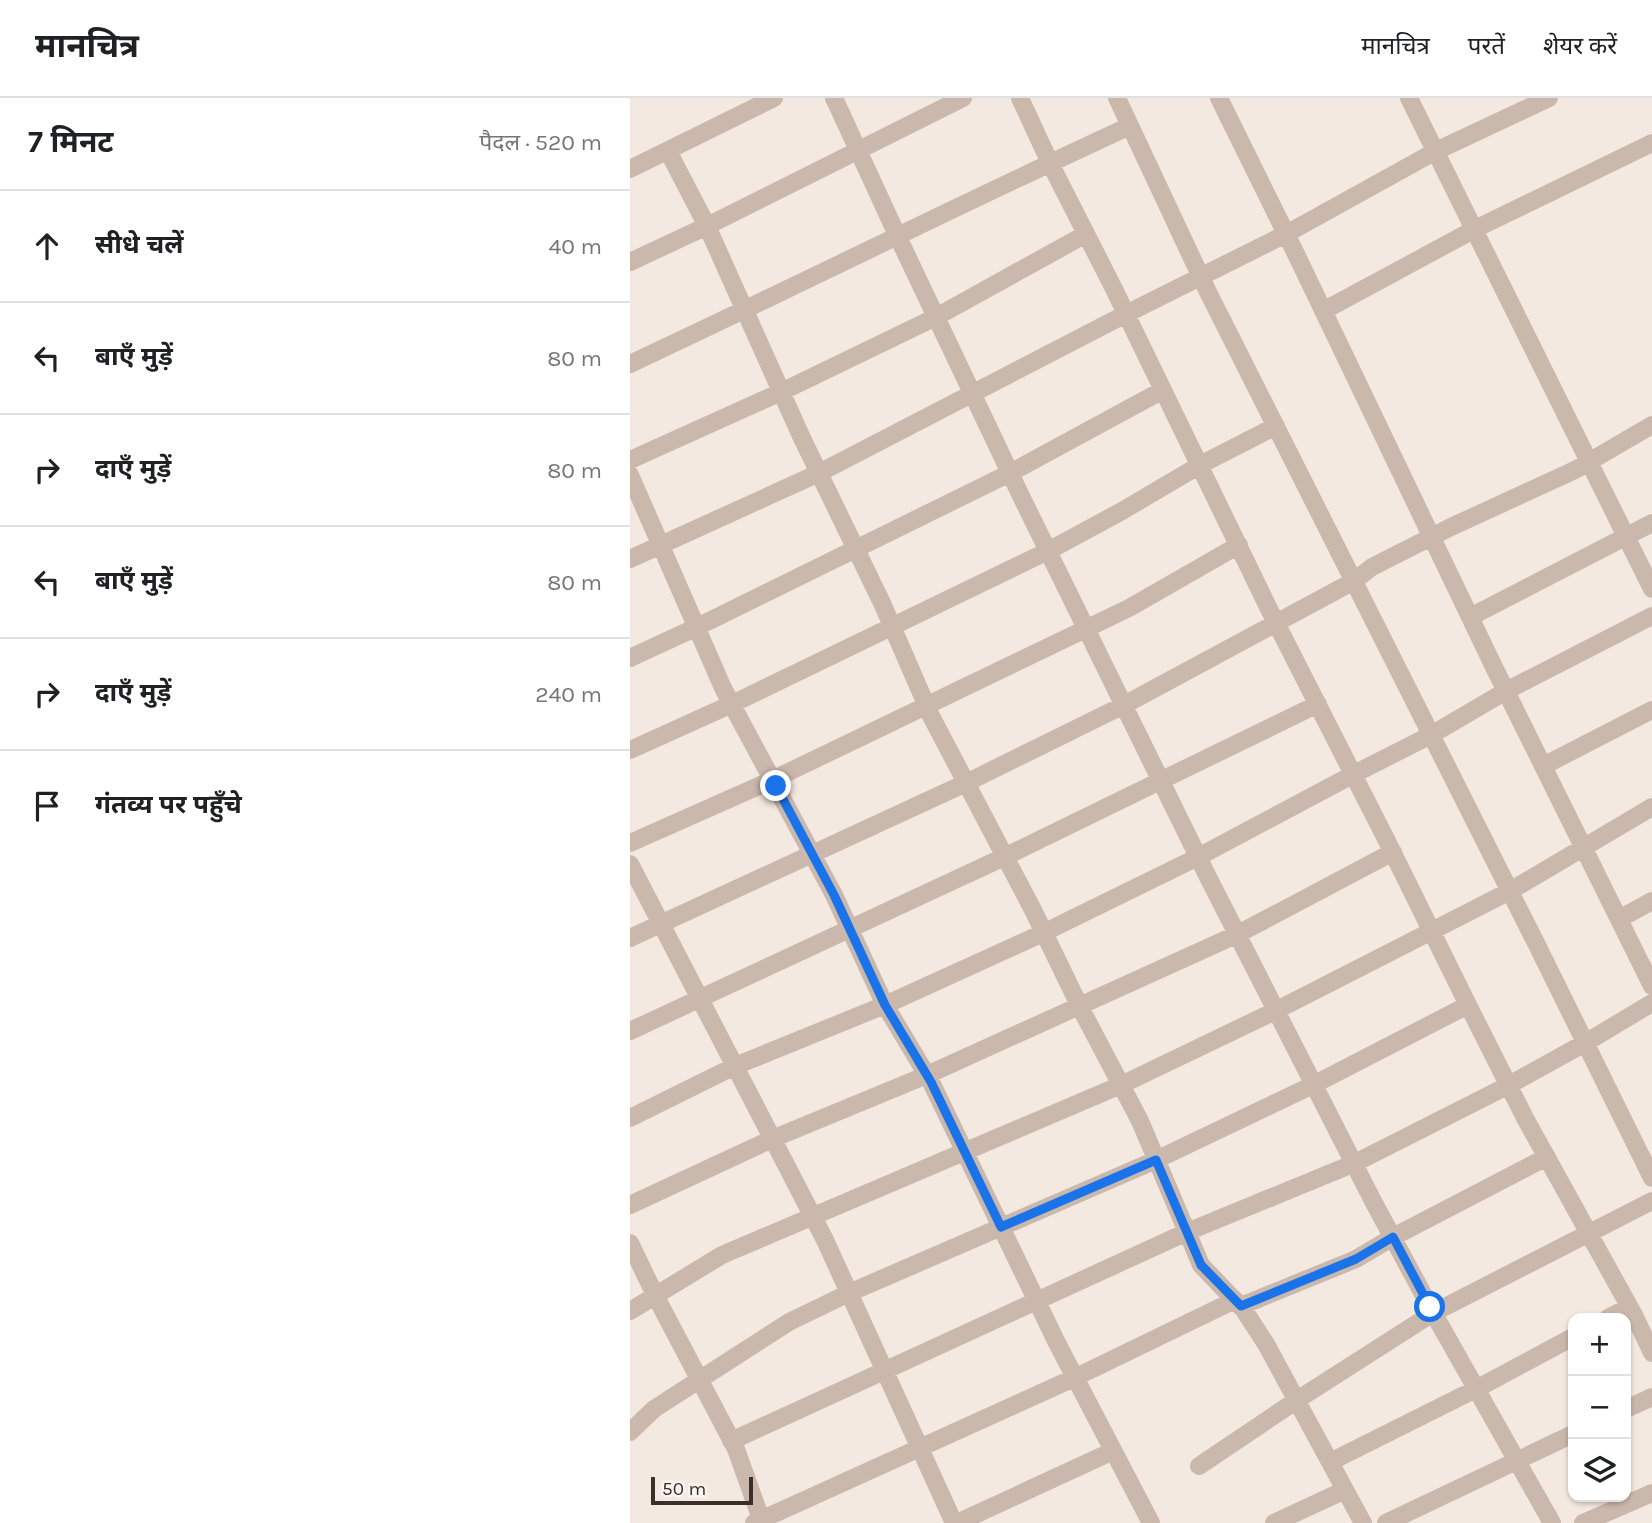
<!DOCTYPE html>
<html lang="hi">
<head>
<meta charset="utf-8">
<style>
  :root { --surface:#fff; --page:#f2f2f2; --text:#202124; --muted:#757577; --line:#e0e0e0 }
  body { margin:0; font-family:Karla,"Noto Sans Devanagari",sans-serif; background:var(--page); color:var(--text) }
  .controls { position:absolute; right:21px; bottom:21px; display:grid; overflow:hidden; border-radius:14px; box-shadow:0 2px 5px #0004 }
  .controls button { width:63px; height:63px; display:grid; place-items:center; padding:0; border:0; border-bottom:2px solid var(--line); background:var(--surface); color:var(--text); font:35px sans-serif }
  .scale { position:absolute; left:21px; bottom:18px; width:102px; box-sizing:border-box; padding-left:7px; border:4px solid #3a2f2b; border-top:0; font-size:19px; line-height:24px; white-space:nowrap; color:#3a2f2b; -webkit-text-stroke:5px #faf4ee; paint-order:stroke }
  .stop { position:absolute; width:21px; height:21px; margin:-16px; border:5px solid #1a73e8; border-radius:50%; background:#fff }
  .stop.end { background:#1a73e8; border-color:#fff; box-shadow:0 2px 7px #0008 }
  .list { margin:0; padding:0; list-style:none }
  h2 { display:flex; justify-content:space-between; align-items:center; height:91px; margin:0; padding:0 28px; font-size:30px }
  h2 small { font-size:23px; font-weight:400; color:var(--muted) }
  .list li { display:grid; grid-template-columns:46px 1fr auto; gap:21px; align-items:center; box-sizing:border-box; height:112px; padding:0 28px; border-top:2px solid var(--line) }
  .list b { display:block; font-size:26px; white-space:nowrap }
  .list em { font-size:23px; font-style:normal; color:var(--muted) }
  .icon { flex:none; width:38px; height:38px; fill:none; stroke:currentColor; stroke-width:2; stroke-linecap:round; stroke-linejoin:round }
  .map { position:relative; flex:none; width:1022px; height:1425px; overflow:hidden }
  header { display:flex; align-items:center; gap:42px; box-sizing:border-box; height:98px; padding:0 35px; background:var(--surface); border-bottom:2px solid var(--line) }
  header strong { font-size:33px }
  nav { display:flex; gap:38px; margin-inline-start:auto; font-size:24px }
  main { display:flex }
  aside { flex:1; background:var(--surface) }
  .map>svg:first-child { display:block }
</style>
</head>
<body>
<header>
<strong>मानचित्र</strong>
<nav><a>मानचित्र</a><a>परतें</a><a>शेयर करें</a></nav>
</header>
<main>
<aside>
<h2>7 मिनट<small>पैदल · 520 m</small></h2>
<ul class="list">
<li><svg class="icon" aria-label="ahead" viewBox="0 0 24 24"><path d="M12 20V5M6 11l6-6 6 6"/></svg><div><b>सीधे चलें</b></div><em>40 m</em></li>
<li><svg class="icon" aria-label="left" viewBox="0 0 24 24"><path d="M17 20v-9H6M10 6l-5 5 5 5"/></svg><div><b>बाएँ मुड़ें</b></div><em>80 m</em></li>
<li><svg class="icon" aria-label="right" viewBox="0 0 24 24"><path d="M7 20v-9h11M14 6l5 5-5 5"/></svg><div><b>दाएँ मुड़ें</b></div><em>80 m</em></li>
<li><svg class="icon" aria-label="left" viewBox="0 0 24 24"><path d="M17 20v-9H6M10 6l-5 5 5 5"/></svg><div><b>बाएँ मुड़ें</b></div><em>80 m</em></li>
<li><svg class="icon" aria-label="right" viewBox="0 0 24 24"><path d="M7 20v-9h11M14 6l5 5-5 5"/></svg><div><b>दाएँ मुड़ें</b></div><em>240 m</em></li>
<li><svg class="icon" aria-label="arrive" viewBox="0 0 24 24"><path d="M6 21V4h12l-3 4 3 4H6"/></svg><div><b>गंतव्य पर पहुँचे</b></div></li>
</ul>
</aside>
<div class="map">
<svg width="1022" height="1425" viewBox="0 0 1022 1425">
  <rect width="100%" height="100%" fill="#f3e9e1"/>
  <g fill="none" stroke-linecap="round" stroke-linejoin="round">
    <path stroke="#cbb8ad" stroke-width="18" d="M204 0 268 139 390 396 578 779 743 1103 800 1209 922 1425
      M390 0 420 65 484 191 639 511 757 743 838 907 895 1020 1004 1217 1022 1255
      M487 0 577 192 905 843 1022 1080
      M589 0 666 156 863 567 1022 888
      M779 0 1022 491
      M38 53 77 128 171 338 252 505 301 618 403 812 450 909 510 1023 571 1167 614 1212 636 1246 733 1425
      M0 71 144 0
      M0 164 77 128 333 0
      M693 213 845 131 1022 45
      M0 266C167 188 332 105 500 28
      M0 362 151 294 306 219 456 136
      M0 377 93 590 204 797 255 907 301 984 427 1245 521 1425
      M0 461 189 375 496 216 656 136 806 53 919 0
      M840 519 1022 425
      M0 560 67 529 380 375 533 292
      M0 652 102 606 418 453 492 413 570 367 646 328
      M913 668 1022 612
      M0 745 142 682 499 510 609 447
      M0 766 195 1142 324 1425
      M989 821 1022 803
      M0 840 336 685 494 607 724 483 742 469 821 429 945 372 1022 327
      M0 933 374 759 688 606
      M0 1020 105 968 255 907 413 835 568 759 724 676 801 637 876 593 1022 518
      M0 1107 142 1041 297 977 608 836 763 754
      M0 1145 25 1197 106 1351 131 1421
      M611 1208 726 1161 763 1139 917 1059
      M0 1213 92 1157 491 987 647 912 880 793 1022 709
      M978 1220 999 1209
      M996 1311 1022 1299
      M0 1334 24 1311 159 1224 219 1195 526 1062 685 986 838 907
      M101 1343 557 1134 725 1065 879 987 955 945 1022 905
      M700 1364 846 1291 943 1239
      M569 1368 667 1302 803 1215 1022 1103
      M124 1425 444 1280 605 1202
      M327 1425 483 1353
      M644 1425 715 1392
      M756 1425 943 1336
      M953 1425 1022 1395"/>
  </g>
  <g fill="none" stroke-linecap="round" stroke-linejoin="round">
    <path stroke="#1a73e8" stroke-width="9" d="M146 688 204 797 255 907 301 984 371 1129 526 1062 571 1167 611 1208 726 1161 763 1139 800 1209"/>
  </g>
</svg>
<div class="controls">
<button>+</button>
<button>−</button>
<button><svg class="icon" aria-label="layers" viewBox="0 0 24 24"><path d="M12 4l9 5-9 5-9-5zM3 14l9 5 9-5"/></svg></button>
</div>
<div class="scale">50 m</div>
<div class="stop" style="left:800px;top:1209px"></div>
<div class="stop end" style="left:146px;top:688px"></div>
</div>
</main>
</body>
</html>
